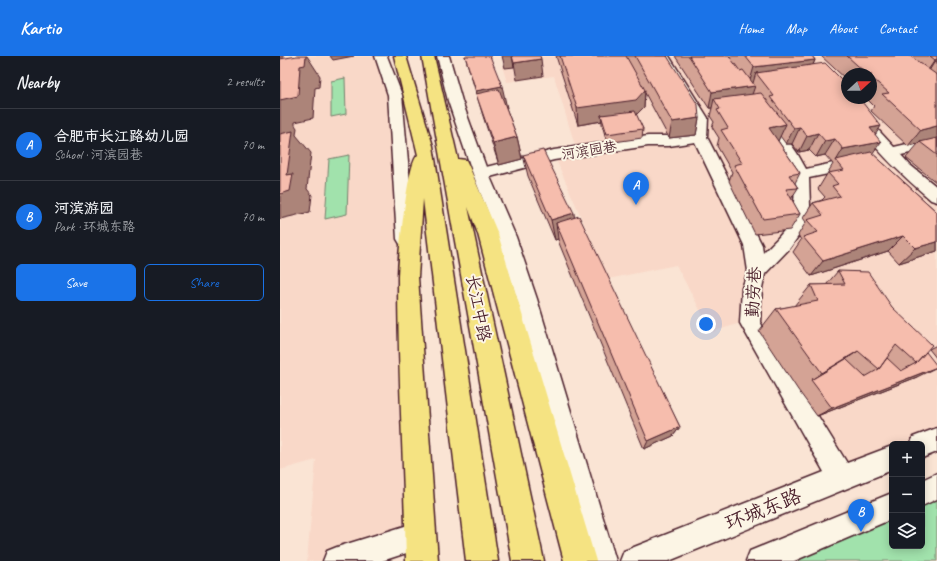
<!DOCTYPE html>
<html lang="en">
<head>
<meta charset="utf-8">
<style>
  :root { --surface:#171b24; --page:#20242c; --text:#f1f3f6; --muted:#9ea1a6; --line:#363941; --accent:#1a73e8 }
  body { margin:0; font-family:Caveat,"LXGW WenKai TC",sans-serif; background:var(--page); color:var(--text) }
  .controls { position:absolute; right:12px; bottom:12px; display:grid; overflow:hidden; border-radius:6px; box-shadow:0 2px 10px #0003 }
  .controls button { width:36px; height:36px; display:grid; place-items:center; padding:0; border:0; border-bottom:1px solid var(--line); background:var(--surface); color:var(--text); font:20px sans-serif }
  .compass { position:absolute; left:561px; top:12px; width:36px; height:36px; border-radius:50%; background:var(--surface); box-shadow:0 2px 10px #0003; rotate:69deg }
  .you { position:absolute; left:426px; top:268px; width:14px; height:14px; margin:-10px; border:3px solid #fff; border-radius:50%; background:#1a73e8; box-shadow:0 0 0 6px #1a73e833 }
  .badge { display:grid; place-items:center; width:26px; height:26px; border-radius:50%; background:var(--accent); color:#fff; font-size:13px; font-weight:700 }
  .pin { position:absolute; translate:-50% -33px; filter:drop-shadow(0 1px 2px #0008) }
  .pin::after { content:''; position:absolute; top:21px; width:14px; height:12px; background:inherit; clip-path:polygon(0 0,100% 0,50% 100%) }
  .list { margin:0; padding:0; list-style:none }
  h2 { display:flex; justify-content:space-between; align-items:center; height:52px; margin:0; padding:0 16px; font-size:17px }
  h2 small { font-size:13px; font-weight:400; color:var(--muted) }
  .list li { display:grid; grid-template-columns:26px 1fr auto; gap:12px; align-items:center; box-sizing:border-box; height:72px; padding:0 16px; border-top:1px solid var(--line) }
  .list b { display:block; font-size:15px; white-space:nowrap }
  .list p { margin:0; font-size:13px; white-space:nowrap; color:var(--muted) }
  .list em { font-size:13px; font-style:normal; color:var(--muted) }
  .actions { display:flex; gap:8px; padding:12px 16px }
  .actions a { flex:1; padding:9px 0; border:1px solid var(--accent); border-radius:6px; text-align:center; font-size:14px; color:var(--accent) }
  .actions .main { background:var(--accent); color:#fff }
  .icon { flex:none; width:22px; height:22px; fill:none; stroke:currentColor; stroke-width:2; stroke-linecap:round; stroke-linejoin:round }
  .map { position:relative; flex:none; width:657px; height:505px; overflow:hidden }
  header { display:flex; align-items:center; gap:24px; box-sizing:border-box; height:56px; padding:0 20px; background:var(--accent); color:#fff }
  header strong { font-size:19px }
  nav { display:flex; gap:22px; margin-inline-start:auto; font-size:14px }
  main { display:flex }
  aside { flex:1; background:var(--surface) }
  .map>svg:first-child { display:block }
</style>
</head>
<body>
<header>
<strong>Kartio</strong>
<nav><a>Home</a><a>Map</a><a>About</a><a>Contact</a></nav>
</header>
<main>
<aside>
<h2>Nearby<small>2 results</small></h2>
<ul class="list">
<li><span class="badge">A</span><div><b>合肥市长江路幼儿园</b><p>School · 河滨园巷</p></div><em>70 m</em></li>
<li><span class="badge">B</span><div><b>河滨游园</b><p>Park · 环城东路</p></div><em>70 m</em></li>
</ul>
<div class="actions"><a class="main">Save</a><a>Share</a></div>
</aside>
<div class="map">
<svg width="657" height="505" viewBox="0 0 657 505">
  <rect width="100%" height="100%" fill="#fae4d4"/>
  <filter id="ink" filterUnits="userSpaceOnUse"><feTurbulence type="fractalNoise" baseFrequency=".025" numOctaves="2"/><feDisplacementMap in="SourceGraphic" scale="8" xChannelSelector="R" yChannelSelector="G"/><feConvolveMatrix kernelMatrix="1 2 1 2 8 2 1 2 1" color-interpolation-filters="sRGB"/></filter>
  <g filter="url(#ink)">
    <path fill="#f9d8c8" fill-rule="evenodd" d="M0 0H101L115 39 141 479 57 505H27L36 404 0 414Z
      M222 0H657V384L642 388H612V402L561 422 470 264 432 276 396 209 328 223 274 99 297 96 274 20 227 26 222 10 224 9ZM567 18H591V42H567Z"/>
    <path fill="#a1e2ac" stroke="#76806c" d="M65 22 66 58 51 61V25Z
      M69 99 67 158 45 163 49 103Z
      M657 430V505H480L612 450V490H642V437Z"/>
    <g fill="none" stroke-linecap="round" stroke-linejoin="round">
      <g stroke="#4a1f2b" stroke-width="3">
        <path id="minor" d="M95 0H107L122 39 135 183 132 188 126 190 120 188 117 183 108 39Z
          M157 0H169L182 45 206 111 274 94 368 80H389L413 77 414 62 377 0H389L428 62 427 81 482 189 483 197C491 188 502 180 507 169 528 124 501 95 477 60L479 57 484 56 489 57 517 97 526 113 576 102 581 103 584 107 581 111 529 122 530 150 524 172 510 192 485 218 482 232 480 266 567 407 612 390V414L389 505H340L344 495 544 416 460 267 462 232 468 215 464 189 415 86 389 90H368L274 104 210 121 236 181 257 243 336 505H308L237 243 218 181 193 118 168 45Z
          M582 61 587 62 614 91 657 81V91L621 99 630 109 657 131V146L651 144C624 121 596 95 575 65L577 62Z
          M657 372V396L642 402V388H631L633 381Z
          M657 417V443L642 450V424Z
          M612 437V463L514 505H466L470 495Z
          M141 465 151 469 155 479 151 489 102 505H43L47 495 57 491Z"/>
      </g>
      <g stroke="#4a1f2b" stroke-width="3">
        <path id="highway" d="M114 0H126L153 90 218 505H186L143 143 138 221 158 505H126C124 411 118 317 118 223 118 205 127 105 138 99Z
          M142 0H154L178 103 186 104 188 108 218 178 316 505H284L198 178 188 151 264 505H232Z"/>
      </g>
      <use href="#minor" fill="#fcf5e5" fill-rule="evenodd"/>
      <use href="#highway" fill="#f5e382" fill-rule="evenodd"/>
    </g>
    <path fill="#d4a395" stroke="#4a1f2b" d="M185 0 227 52H226L237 81 242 103 219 109 203 60Z
      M276 0H387L419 62 416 79 389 82 365 37 364 51 356 59 363 73 362 82 327 87 322 68V65L298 69Z
      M395 0H532L535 4 533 9 595 79 592 97 657 156V195L619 207 608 195 531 220 513 196 521 184 518 179 526 166 523 162 533 147 542 144 545 141 538 133 553 108 545 99 536 101 529 94 519 96 512 88H506L500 80 498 85 520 117 515 127 518 132 511 143 520 158 510 174 475 178 449 125 452 116 437 90 439 82 432 71 434 66 430 60 432 52H429Z
      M541 0H657V127L626 102 638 88 628 90 591 55 594 50 586 42H591V18H567V24Z
      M243 99 295 162 400 371 393 380 364 393 279 187 278 183 275 184 248 120Z
      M558 215 612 251 646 296 637 321 537 360 518 334 479 275 496 253 514 250 531 229H546Z
      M657 289V303L649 293Z"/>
    <path fill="#ac8479" stroke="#4a1f2b" d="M0 0H3L4 7 0 8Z
      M26 0H27L40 20 39 31 35 32 33 62 15 66V69L17 72 16 79 31 97 27 133 32 139 30 156 0 163V138L7 119 0 89V44Z
      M50 0H74L53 4Z
      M222 0H232L234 11 225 12Z
      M261 3 263 20 237 24 234 7Z
      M657 3V6L655 5 646 20H644L655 4Z
      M535 4 528 20 476 17 473 27 469 28 474 11Z
      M222 30 227 52 203 57 196 35Z
      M475 30 469 47 434 43 432 52H429L432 36Z
      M365 34 364 51 355 60 321 59 322 65 298 69 297 52Z
      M419 62 416 79 389 82 392 66Z
      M506 68 498 85 482 88 489 72Z
      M601 70 590 87V72Z
      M657 70V84L640 86 638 88 628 90 641 74Z
      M520 71 512 88H506L514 72Z
      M538 77 529 94 519 96 527 80Z
      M237 81 242 103 219 109 213 87Z
      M555 83 545 99 536 101 545 85Z
      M601 86 589 102 556 105 563 93Z
      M294 157 296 177 276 167 278 183 275 184 271 164Z
      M623 180 608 195 531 220 543 205Z
      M657 186V195L619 207 635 192Z
      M578 295 551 314 531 324 542 317Z
      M657 311 637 321 537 360 552 352Z
      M400 371 393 380 364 393 368 385Z"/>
    <path fill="#f6bdad" stroke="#4a1f2b" d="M17 0H26L25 9 20 10 18 40 0 44V3Z
      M185 0H210L222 30 196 35Z
      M232 0H260L261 3 234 7Z
      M280 0H346L365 34 356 44 297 52Z
      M355 0H387L418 49 419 62 392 66Z
      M409 0H449L460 15 463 14 475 30 432 36Z
      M465 0H532L535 4 474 11Z
      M567 0H630L657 19V70L641 74 602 38 609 37 591 21V18H587Z
      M650 0H657V3L655 4Z
      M545 7 567 29V42H579L601 70 590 72 601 86 563 93 555 83 545 85 538 77 527 80 520 71 514 72 490 41 494 40 476 17Z
      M219 33 237 81 213 87 196 38Z
      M481 37 506 68 489 72 520 117 509 119 518 132 506 133 520 158 483 163 454 109 462 107 441 74 448 72 437 54 440 53 434 43Z
      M355 55 363 73 327 78 321 59Z
      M13 75 7 119 13 118 10 135 0 138V78Z
      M657 82V99L640 86Z
      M263 94 294 157 271 164 243 99Z
      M591 96 657 156V186L635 192 623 180 543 205 523 181 538 176 527 164 543 159 533 147 560 140 552 130 558 128 548 117 564 114 556 104Z
      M299 160 400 371 368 385 276 167Z
      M558 215 588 216 612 251 652 289 636 307 616 289 599 313 578 295 542 317 496 253 538 245 531 229 565 228Z
      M646 296 657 310V311L552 352 531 324 566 303 585 321 599 313 607 302 621 315 636 307Z"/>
  </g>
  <g text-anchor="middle" stroke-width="4" stroke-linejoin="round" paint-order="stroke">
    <g font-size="14" fill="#4a1f2b" stroke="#fcf5e5">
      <text transform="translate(309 94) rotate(-9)" y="5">河滨园巷</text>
    </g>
    <g font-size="17" fill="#4a1f2b" stroke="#fcf5e5">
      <text transform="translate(473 236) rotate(-87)" y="6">勤劳巷</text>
      <text transform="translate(199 252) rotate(79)" y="6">长江中路</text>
    </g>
    <g font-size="20" fill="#4a1f2b" stroke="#fcf5e5">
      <text transform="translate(483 453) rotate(-22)" y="7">环城东路</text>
    </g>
  </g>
</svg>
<div class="controls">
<button>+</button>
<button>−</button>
<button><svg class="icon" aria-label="layers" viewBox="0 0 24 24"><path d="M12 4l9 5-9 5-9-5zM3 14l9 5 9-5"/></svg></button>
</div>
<svg class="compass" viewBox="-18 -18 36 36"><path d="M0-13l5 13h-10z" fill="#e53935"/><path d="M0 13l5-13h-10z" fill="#9ea1a6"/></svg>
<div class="you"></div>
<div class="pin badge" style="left:356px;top:149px">A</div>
<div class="pin badge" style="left:581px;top:476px">B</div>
</div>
</main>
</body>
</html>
